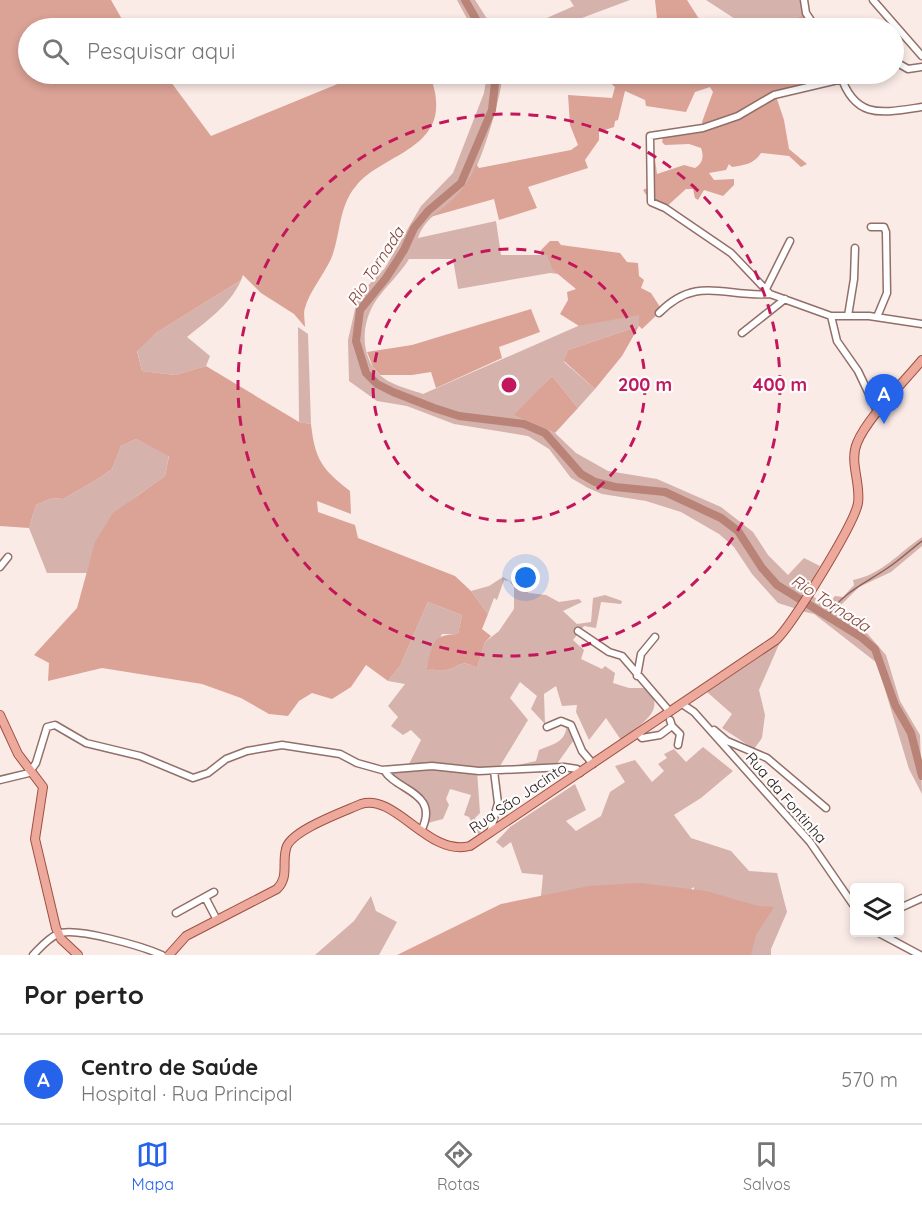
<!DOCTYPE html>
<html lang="pt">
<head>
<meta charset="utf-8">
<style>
  :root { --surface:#fff; --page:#f6f6f6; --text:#222; --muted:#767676; --line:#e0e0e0; --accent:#2563eb }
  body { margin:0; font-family:Quicksand,sans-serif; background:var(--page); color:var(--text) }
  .controls { position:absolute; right:18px; bottom:18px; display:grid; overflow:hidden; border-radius:6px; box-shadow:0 3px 9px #0003 }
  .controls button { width:54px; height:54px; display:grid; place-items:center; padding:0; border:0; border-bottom:2px solid var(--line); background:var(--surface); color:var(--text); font:30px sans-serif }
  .you { position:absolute; left:526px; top:578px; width:21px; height:21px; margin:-15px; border:4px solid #fff; border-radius:50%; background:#1a73e8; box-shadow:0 0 0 9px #1a73e833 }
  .badge { display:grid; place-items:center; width:39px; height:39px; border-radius:50%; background:var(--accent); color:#fff; font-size:20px; font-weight:700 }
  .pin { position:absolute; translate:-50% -50px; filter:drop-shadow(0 2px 3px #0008) }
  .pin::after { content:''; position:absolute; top:32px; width:21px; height:18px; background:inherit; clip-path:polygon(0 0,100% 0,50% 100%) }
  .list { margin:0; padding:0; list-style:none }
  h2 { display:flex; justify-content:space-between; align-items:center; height:78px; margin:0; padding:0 24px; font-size:26px }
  h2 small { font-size:20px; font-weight:400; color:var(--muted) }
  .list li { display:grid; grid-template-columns:39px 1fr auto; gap:18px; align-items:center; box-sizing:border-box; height:90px; padding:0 24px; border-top:2px solid var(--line) }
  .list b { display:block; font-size:22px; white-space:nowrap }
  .list p { margin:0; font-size:20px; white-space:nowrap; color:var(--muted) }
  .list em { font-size:20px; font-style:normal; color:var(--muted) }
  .icon { flex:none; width:33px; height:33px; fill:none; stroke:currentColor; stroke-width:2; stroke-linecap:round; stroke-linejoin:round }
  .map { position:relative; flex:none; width:922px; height:955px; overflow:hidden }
  .search { position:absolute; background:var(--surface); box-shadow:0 3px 9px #0003; left:18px; right:18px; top:18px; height:66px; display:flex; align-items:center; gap:15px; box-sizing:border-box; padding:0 21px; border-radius:33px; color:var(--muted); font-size:22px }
  .sheet { height:168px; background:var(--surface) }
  nav { display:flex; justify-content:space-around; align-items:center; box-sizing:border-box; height:84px; border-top:2px solid var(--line); background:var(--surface); font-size:16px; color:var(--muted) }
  nav a { display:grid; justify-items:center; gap:3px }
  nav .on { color:var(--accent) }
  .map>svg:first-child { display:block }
</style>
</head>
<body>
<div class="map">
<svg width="922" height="955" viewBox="0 0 922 955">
  <rect width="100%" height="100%" fill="#fbebe7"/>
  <path fill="#d5b2ab" d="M457 0H475L493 28H472Z
    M570 0H630L555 28H542L540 21 574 6Z
    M706 0H804L806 13 775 28H749Z
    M487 74H503C500 101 480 172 462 192 447 208 426 215 418 238L496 221 501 255H547L558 274 550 273 458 289 453 259H409C400 274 387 285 377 299 359 324 359 364 388 381 399 387 412 390 423 394L578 326 639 314V326L568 350 564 362 595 389 578 408 552 376 515 415 555 433 576 453 608 471 657 479 721 507 753 532 768 555 788 575 804 558 820 566 797 609 778 603 752 574 734 547 719 534 681 512 646 501 602 494 588 488 571 478 549 449 528 436 454 424 407 406 377 401 349 381 348 340 358 296 385 268 421 206 453 173 484 93Z
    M243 275C234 302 208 320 187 337L210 356 206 366 175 375 142 371 137 350 156 333 241 280Z
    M298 327 308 334 311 424 299 422Z
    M136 439 169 455 165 476C118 510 103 514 87 573H47L29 528 36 505 52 498 63 499 96 480 112 469 121 446Z
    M922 537V546L891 572 859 587 836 610 853 617 886 655 900 701 920 735 922 794 909 769 877 663 814 614 801 611 811 595 830 608 831 601 835 596 843 597 854 585 853 580C881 575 900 552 922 537Z
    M503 577 529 593 546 595 559 602 579 599 582 602 563 611 577 624 591 622 593 598 605 595 622 601 621 604 601 602 596 628 584 626 573 640 584 650 581 659 602 669 605 666 615 673 613 683 629 688H644C672 708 637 727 621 740L606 718 589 740 576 712 577 705 562 706 556 686 544 694 545 724 531 709 537 696 520 682 510 698 528 720 497 771H477L480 813 475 818 481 832 478 835 469 817 464 815 471 795 450 789 446 799 449 805 443 819 424 824 423 805 386 774 391 770 407 768 421 740 411 730 403 735 391 726 398 717 388 706 405 684 388 681 400 666 428 602 462 615 458 634H442L426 668C431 669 441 672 446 670 461 667 459 658 477 668L485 642 499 631 514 609V587L509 581 504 580 497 600 494 598 488 614 471 591 489 586Z
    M780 642 759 690 765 715 762 738 754 749 722 728 732 714 707 692Z
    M567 723 576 737 554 768 516 770 518 765 536 761 539 750C556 743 566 742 567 723Z
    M703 747 733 771 701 798 674 815 691 838 731 851 749 871 777 873 787 912 771 949V955H693L694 887 663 907 549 924 541 896 543 875 522 873 511 842 503 848 496 842 510 827 575 784 586 810 566 821 576 831 601 816 610 792 625 782 615 766 635 760 652 782 664 771 658 764 667 758 664 754 674 749 686 762Z
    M371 896 376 911 397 922 379 955H315L354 921Z"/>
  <path fill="#dba296" d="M0 0H111L127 28H28V74H165L211 136 362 74H431C432 83 436 92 436 101 440 150 380 156 356 186 338 207 341 235 331 259 323 276 309 292 305 308 303 313 305 321 305 327L294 314 261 293 243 275 241 280 156 333 137 351 142 371 175 375 206 366 299 422 311 424C315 460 322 469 350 491L351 514 317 501 318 512 355 525 358 538 455 576 471 591 488 614 482 629 491 636 485 642 477 668C459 658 461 667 446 670 441 672 432 669 426 669 434 645 429 635 458 634L462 615 428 602 400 666 388 681 366 665 351 687 332 699 312 693 299 701 288 716 269 714 241 698 202 684 102 668 48 681 49 663 34 655 77 608 95 542 113 513 165 476 169 456 136 439 121 446 112 469 96 480 63 499 52 498 36 505 29 528 0 526Z
    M655 0H687L701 22 702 28H658Z
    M806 13 816 28H775Z
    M604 74H836L827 81 776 96 784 120 789 149 807 164 801 167 789 156 761 153C754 164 745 165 732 167L729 164 726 170 709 173 714 180 734 179V185L723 196 704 190 698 200 695 198 693 189H686L665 208 651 202 643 190 653 185 648 147 653 145 657 174 684 165 695 168C703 163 704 156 701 148L689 144 665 145 662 142 663 138 704 130 702 122 713 92 710 87 695 92 686 112 646 106 645 100 625 91 618 120 615 121 614 127 599 132V140L585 160 588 168 528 187 537 208 499 220 494 199 430 217C452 202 466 190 476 164L479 168 571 150 578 145 570 125 568 95 612 98 615 87 608 81H601Z
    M550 241H558L561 245 620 253 627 262 638 263 639 276 644 280 641 288 651 293 662 310 642 329 639 326 622 356 595 389 564 361 568 350 639 326V315L579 326 560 314 568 300 567 292 576 289 553 270 547 255H541V250Z
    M531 309 540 332 499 347 502 358 436 388 431 372 412 375H380L373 367 367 352 412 345Z
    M552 376 578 408 555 433 514 415Z
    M640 883 706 891 758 906 774 907 756 935 751 955H397L501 904 589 886Z"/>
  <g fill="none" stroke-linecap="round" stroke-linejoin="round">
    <path stroke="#8c6259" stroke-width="1.5" d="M828 616C842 592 868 582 889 567 901 559 911 549 922 541"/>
    <path stroke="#b98377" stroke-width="8" d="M465 0 481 28
      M496 74 492 110 461 183 428 211 414 228 404 250 386 278 360 310 356 341 366 373 377 384 393 392 434 408 459 416 524 424 545 433 581 474 595 482 615 487 665 492 721 518 738 531 762 568 777 585 861 637 875 649 895 705 911 733 922 776"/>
    <g stroke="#926f67" stroke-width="9">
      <path id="minor" d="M804 0 806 13 816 28
        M873 0 922 56
        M894 61 908 69 922 67
        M840 74C855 120 881 113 922 107
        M842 79 774 95 738 116 703 128 650 136 651 202 665 208 731 253 770 294 831 316H869L922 324
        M871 227H884L886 232 887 293 877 317
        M766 289 790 241
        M659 313C697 274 726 298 770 294
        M831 316 837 341 858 371 878 413
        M848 316 854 279 855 248
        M742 333 785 299
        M0 567 8 557
        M578 631 609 652 622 656 670 712
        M637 676 641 654 655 637
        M682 704 694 712 810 842 854 906
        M672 726 680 734 678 745
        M547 727 561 721 571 725 582 751 593 764
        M714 730 727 741 767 758 826 808
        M638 734 642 738 660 735 672 726 670 720
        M384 770C396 791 441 792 421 831
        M0 780 29 773 36 763 47 727 55 725 86 743 140 756 193 778 208 773 226 759 247 751 282 745 340 754 357 763 382 770 432 766 479 771 564 767 577 769 580 773
        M490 833 498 803 494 771
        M205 897 217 920
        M900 908 922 898
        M176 913 214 892
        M877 932 920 955
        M33 955C40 948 48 938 58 934 74 926 144 947 162 955"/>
    </g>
    <g stroke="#9e5041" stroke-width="10">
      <path id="major" d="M0 715 18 754 43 787 35 839 56 928 61 939 78 955
        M169 955 186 936 277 889C289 877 282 864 286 849 289 831 343 812 361 804 396 793 428 857 470 846L776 640C792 625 855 523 858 503 861 483 849 462 857 443 867 418 904 382 922 360"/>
    </g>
    <use href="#minor" stroke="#fff" stroke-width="6"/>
    <use href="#major" stroke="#eca99c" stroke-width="8"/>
  </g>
  <g fill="none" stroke="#c2185b" stroke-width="3" stroke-dasharray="10 8">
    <circle cx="509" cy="385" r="136"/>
    <circle cx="509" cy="385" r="271"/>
  </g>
  <g text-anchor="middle" stroke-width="4.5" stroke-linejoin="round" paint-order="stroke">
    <g font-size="15" fill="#241613" stroke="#fcfcfc">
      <text transform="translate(518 798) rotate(-34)" y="5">Rua São Jacinto</text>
      <text transform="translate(786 798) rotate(49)" y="5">Rua da Fontinha</text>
    </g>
    <g font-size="16" font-style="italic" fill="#853f32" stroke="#fcfcfc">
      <text transform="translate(375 266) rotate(-57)" y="6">Rio Tornada</text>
      <text transform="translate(831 603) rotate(33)" y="6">Rio Tornada</text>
    </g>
  </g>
  <circle cx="509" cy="385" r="9" fill="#c2185b" stroke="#fcfcfc" stroke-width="3"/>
  <g font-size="18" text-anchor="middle" font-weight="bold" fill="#c2185b" stroke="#fcfcfc" stroke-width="4.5" stroke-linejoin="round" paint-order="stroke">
    <text x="645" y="391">200 m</text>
    <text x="780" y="391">400 m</text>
  </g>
</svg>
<div class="controls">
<button><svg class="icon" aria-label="layers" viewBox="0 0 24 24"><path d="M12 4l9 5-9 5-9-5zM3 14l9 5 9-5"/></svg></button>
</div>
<div class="you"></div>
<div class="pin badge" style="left:884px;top:424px">A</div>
<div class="search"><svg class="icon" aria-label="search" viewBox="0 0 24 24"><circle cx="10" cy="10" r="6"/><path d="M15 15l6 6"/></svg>Pesquisar aqui</div>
</div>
<section class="sheet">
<h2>Por perto<small></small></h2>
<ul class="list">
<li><span class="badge">A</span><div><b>Centro de Saúde</b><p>Hospital · Rua Principal</p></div><em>570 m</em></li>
</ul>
</section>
<nav>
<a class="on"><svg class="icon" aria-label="map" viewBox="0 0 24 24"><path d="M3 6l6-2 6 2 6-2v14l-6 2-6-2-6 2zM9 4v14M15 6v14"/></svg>Mapa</a>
<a><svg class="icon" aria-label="directions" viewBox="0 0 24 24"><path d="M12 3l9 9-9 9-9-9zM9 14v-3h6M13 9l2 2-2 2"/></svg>Rotas</a>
<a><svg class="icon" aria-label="saved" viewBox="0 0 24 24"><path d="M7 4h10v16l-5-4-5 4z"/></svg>Salvos</a>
</nav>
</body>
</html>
